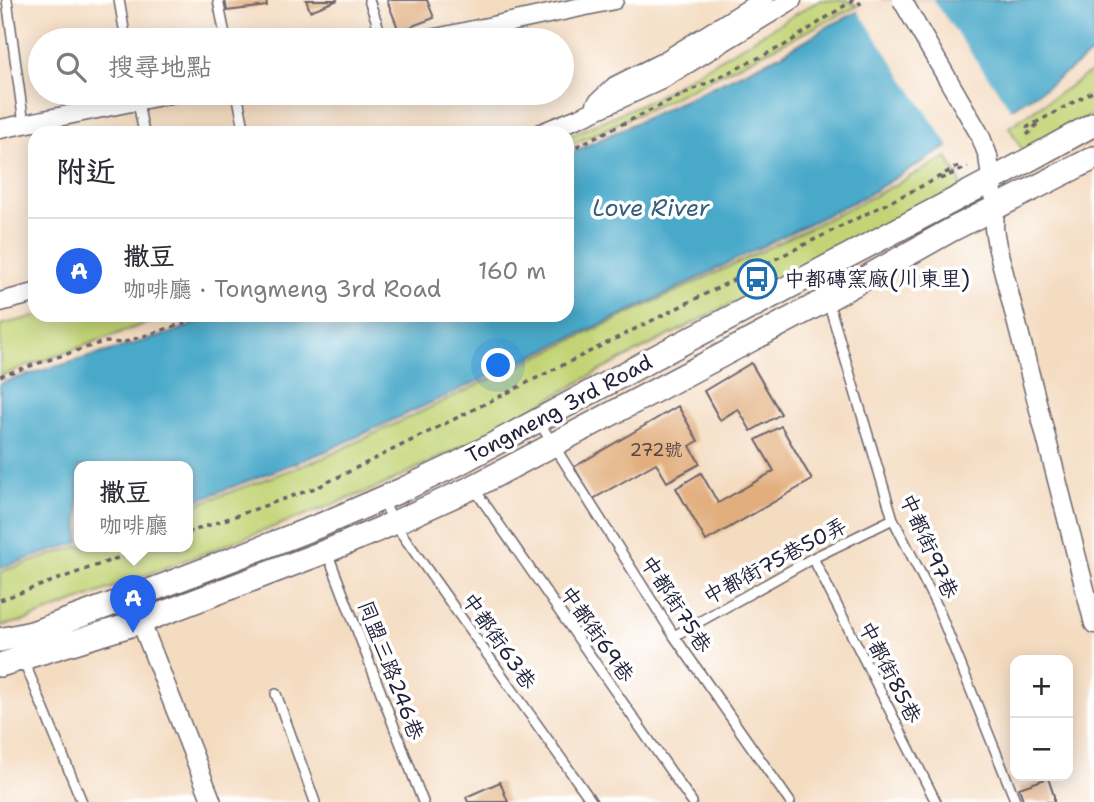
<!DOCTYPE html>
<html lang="zh-TW">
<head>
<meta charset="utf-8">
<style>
  :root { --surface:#fff; --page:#f7f7f7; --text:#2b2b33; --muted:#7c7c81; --line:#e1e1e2; --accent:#2563eb }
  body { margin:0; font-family:"Shantell Sans","LXGW WenKai TC",sans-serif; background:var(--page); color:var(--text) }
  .controls { position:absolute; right:21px; bottom:21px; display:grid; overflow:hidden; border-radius:14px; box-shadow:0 4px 18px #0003 }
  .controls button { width:63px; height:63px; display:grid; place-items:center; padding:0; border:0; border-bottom:2px solid var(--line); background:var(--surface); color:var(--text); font:35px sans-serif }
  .you { position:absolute; left:499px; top:366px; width:24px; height:24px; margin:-18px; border:5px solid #fff; border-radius:50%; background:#1a73e8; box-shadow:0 0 0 10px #1a73e833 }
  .badge { display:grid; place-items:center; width:46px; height:46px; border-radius:50%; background:var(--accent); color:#fff; font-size:23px; font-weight:700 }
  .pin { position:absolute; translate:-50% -58px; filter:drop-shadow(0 2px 4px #0008) }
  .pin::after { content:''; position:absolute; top:37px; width:24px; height:21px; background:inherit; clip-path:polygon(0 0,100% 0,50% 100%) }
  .popup { position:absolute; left:74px; top:461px; width:119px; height:91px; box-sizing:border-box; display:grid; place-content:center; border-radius:14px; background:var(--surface); filter:drop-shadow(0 2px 5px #0005); font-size:23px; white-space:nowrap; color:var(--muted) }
  .popup b { font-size:26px; color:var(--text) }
  .popup::after { content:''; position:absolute; left:50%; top:100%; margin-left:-14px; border:14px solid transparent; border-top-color:var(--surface) }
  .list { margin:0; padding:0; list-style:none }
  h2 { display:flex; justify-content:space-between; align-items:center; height:91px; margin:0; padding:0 28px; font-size:30px }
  h2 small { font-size:23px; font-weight:400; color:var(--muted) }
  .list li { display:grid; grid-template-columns:46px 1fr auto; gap:21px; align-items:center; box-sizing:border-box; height:105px; padding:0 28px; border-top:2px solid var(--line) }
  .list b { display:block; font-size:26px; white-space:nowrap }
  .list p { margin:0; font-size:23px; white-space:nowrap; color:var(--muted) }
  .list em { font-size:23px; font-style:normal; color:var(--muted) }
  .icon { flex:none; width:38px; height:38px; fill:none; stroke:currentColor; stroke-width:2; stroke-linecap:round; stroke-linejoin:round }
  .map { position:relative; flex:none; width:1094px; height:802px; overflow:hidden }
  .search { position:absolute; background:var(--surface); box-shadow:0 4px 18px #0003; left:28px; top:28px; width:546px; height:77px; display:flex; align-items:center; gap:18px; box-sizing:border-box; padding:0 24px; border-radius:38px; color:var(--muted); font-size:26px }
  .panel { position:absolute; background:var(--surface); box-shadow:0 4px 18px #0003; left:28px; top:126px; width:546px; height:196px; border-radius:21px }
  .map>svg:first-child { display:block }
</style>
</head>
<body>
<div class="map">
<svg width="1094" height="802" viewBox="0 0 1094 802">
  <rect width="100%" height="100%" fill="#fff"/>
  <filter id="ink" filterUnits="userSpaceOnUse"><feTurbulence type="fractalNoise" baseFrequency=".0143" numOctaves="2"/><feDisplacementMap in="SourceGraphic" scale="14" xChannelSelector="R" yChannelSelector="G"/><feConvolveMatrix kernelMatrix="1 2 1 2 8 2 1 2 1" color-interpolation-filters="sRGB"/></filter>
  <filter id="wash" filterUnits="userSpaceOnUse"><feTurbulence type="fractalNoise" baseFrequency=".00686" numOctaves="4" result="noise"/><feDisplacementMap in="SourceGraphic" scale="28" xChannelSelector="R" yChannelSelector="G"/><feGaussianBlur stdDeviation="1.57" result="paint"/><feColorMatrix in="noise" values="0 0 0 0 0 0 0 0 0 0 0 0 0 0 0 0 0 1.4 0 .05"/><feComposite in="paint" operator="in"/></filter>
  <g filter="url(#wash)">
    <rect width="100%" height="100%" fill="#f4dcc1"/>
    <path fill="#c3d476" stroke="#727b58" stroke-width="2" d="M820 0H847L858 6 672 98 567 147V137L654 98Z
      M1094 70V114L1024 153 1009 127Z
      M947 157 960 181V188L603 369 493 431 379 487 24 621 0 626V572L79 546 187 547V508L323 458 743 260 870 198Z
      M41 315H169L0 376V325Z"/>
    <path fill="#4aa9c9" stroke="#366682" stroke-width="2" d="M882 0H1094V52L1045 88 867 195 645 304 324 452 187 504V467H79V542L0 568V383L171 333 217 315H567V155L780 55 831 25Z"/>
    <path fill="#f4dcc1" d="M874 0H933L1013 112 951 149 857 9Z"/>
    <g id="blocks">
      <path fill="#e2ae7d" d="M225 0H266L267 6 227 11Z
        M306 0H338L310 11Z
        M387 0H427L434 18 399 31Z
        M751 363 781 414 751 431 738 409 720 420 704 391Z
        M678 406 698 441 690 446 700 464 667 482 656 463 593 499 574 467Z
        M781 426 812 480 706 541 676 488 701 473 718 503 774 471 756 440Z
        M1048 778 1054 796V802H1024L1019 788Z
        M500 782 508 802H468L466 797Z"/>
    </g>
  </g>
  <g filter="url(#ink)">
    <use href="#blocks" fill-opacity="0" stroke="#6c636a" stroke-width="2"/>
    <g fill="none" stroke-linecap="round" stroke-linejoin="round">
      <g stroke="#6c636a" stroke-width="12">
        <path id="service" d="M7 0 24 124
          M119 0 126 40
          M218 0 226 40
          M369 0 383 40
          M237 93 245 133
          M137 98 144 133
          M828 301 893 519 937 606 1016 802
          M539 422 674 636 790 802
          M473 487 692 802
          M382 499 394 523 592 802
          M327 552 423 802
          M813 558 936 802
          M674 636 813 558 893 519
          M23 659 82 802
          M276 694 315 802"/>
      </g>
      <g stroke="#6c636a" stroke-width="21">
        <path id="minor" d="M427 40 614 0
          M596 104 615 86 663 62 763 0
          M0 129 175 93
          M541 133 583 116 659 81 792 0
          M988 156 995 208 994 229 997 246 1094 624
          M0 302 35 293
          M131 597 212 802"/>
      </g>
      <g stroke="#6c636a" stroke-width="26">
        <path id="tertiary" d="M0 640 32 633 157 588 321 525 404 489 457 464 654 358 992 180 1094 124
          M0 665 140 622 327 551 394 523 473 487 828 299 951 230 1094 158"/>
      </g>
      <path stroke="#6c636a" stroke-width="3.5" stroke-dasharray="5 5" stroke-linecap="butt" d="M1026 128 1094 91
        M1027 135 1040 121
        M567 151 785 45 853 0 858 1 861 5
        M940 179 968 167
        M0 376 103 342 122 343 191 321 204 315
        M187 533 318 487 928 183 958 166
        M0 600 148 547"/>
      <use href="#service" stroke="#fff" stroke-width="9"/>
      <use href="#minor" stroke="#fff" stroke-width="18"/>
      <use href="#tertiary" stroke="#fff" stroke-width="23"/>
      <g stroke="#6c636a" stroke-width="21" stroke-linecap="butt">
        <path id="minor-bridge" d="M902 0 980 135 988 156"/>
      </g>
      <use href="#minor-bridge" stroke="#fff" stroke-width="18"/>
    </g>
  </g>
  <defs>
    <g id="bus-ring" transform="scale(2.0125)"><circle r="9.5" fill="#fff" stroke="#1f6fb2" stroke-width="1.5"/><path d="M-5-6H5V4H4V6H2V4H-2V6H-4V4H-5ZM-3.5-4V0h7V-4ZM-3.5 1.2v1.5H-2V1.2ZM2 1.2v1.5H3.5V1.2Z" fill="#1f6fb2"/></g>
  </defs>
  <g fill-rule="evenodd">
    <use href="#bus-ring" x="757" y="279"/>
  </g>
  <g text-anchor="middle" stroke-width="7" stroke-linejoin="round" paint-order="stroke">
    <g font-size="18" fill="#52454c">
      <text x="656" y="456">272號</text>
    </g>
    <g font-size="21" fill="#22223b" stroke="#fff" text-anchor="start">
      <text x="784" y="286">中都磚窯廠(川東里)</text>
    </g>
    <g font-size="21" fill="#22223b" stroke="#fff">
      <text transform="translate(559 409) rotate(-28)" y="7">Tongmeng 3rd Road</text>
      <text transform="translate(929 546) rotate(66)" y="7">中都街97巷</text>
      <text transform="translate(775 561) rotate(-28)" y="7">中都街75巷50弄</text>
      <text transform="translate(676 604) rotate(57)" y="7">中都街75巷</text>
      <text transform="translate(597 634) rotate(55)" y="7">中都街69巷</text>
      <text transform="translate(499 641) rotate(55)" y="7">中都街63巷</text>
      <text transform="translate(391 670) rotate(69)" y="7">同盟三路246巷</text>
      <text transform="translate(890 672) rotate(63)" y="7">中都街85巷</text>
    </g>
    <g font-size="23" font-style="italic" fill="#345f7b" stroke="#fff">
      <text x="651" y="216">Love River</text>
    </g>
  </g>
</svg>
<div class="controls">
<button>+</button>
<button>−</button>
</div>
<div class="you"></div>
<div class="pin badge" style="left:133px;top:633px">A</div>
<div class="popup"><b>撒豆</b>咖啡廳</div>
<div class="search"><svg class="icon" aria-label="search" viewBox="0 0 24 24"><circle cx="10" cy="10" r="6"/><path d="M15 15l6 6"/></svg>搜尋地點</div>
<section class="panel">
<h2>附近<small></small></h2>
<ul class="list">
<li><span class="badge">A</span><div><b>撒豆</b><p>咖啡廳 · Tongmeng 3rd Road</p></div><em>160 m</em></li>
</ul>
</section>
</div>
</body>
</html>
